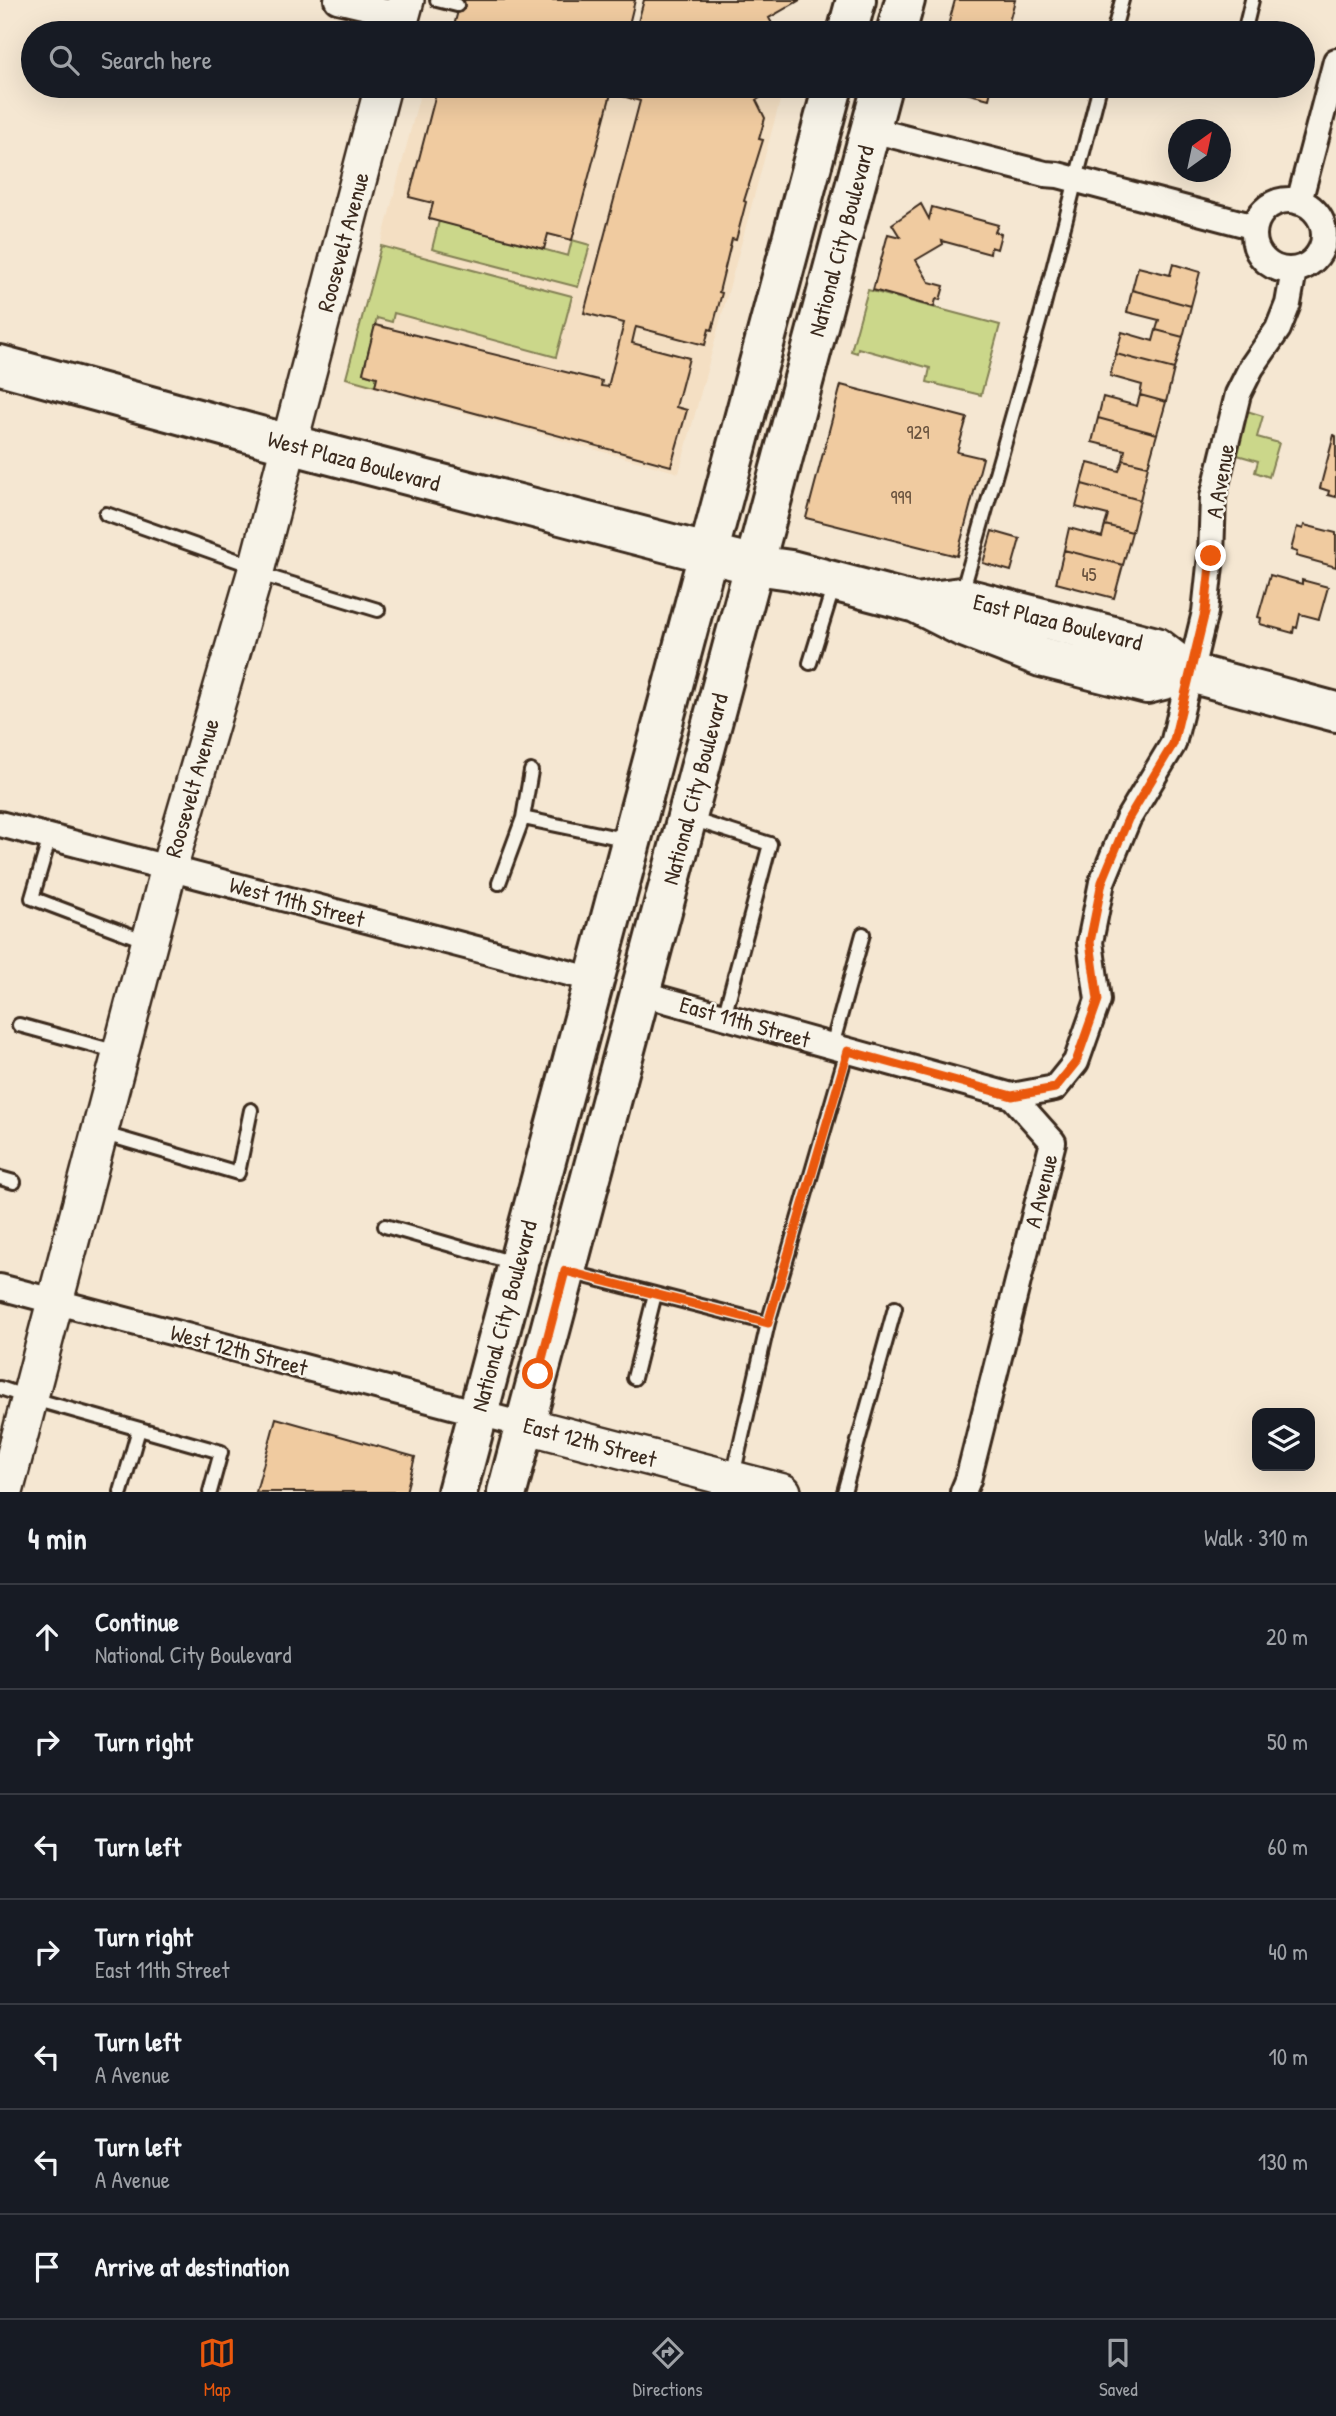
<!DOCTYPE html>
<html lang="en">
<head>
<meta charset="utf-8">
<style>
  :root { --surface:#171b24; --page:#20242c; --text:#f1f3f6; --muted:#9ea1a6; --line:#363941; --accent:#ea580c }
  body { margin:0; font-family:"Patrick Hand",sans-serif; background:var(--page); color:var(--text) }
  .controls { position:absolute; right:21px; bottom:21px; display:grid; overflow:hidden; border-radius:14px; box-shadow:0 7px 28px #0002 }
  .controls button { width:63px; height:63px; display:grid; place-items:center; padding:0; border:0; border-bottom:2px solid var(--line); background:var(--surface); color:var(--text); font:35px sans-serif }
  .compass { position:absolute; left:1168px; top:119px; width:63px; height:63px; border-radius:50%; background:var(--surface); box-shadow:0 7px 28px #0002; rotate:33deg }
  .stop { position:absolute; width:21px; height:21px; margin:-16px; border:5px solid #ea580c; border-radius:50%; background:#fff }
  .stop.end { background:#ea580c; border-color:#fff; box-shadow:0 2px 7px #0008 }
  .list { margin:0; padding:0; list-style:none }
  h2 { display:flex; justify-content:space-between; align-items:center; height:91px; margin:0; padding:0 28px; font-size:30px }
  h2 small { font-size:23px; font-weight:400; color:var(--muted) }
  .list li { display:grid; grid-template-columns:46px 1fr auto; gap:21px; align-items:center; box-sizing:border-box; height:105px; padding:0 28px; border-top:2px solid var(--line) }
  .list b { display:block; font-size:26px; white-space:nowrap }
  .list p { margin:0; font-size:23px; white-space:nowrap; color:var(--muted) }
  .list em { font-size:23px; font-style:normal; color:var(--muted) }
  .icon { flex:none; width:38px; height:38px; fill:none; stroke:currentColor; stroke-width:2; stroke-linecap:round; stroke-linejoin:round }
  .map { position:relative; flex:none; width:1336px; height:1492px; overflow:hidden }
  .search { position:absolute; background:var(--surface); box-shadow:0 7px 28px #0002; left:21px; right:21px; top:21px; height:77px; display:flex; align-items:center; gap:18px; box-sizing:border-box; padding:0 24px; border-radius:38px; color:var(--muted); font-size:26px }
  .sheet { height:826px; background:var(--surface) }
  nav { display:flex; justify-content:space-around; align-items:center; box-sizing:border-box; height:98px; border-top:2px solid var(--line); background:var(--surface); font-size:19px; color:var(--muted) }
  nav a { display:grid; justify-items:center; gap:4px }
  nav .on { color:var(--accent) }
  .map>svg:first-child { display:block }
</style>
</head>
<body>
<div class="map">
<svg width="1336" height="1492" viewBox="0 0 1336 1492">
  <rect width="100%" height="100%" fill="#f5e7d2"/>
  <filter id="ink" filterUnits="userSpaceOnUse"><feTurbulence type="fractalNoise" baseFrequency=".0143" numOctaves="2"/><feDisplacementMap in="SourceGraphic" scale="14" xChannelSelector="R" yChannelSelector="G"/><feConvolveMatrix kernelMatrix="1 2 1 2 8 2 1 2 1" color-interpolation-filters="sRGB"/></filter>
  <g filter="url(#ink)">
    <path fill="#f4dfc3" d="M422 86H784L679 473 346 380Z"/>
    <path fill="#cbd78a" stroke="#838054" stroke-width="2" d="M439 221 568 256 572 240 590 245 578 287 432 249Z
      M381 246 572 296 556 357 394 313 392 322 377 318 363 373 377 377 375 386 346 378Z
      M868 290 1000 325 981 395 927 382 930 368 858 348 857 353 851 351Z
      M1247 411 1263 416 1257 437 1279 443 1269 477 1255 472 1258 461 1234 454Z"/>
    <path fill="#f0cba0" stroke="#3b2a1e" stroke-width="2" d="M461 0H635L627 33H452Z
      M644 0H800L769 18 777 33H635Z
      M955 0H1015L1006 33H946Z
      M438 86H613L572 240 548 234 544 249 429 219 433 203 409 197Z
      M621 86H762L767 94 756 100 765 118 759 139 763 140 744 201 746 202 736 240 732 239 719 292 722 293 712 330 709 329 705 345 636 327 635 330 632 343 689 358 676 407 687 410 671 466 375 386 377 377 363 373 375 325 602 381 601 386 608 387 624 323 584 313 640 101 619 95Z
      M939 86H992L989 99Z
      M921 204 929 219 932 207 998 225 995 232 1001 234 997 249 991 247 990 254 942 241 943 244 916 260 929 282 944 286 940 300 936 299 934 307 873 290 888 234 900 237 892 224Z
      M1173 264 1200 272 1191 306 1132 290 1138 267 1170 275Z
      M1132 290 1191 306 1183 337 1156 330 1159 320 1127 312Z
      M1156 330 1183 337 1174 369 1116 354 1122 332 1153 341Z
      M1116 354 1174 369 1166 402 1140 395 1142 385 1110 376Z
      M841 385 967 418 957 452 983 458 957 556 806 518Z
      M1140 395 1166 402 1157 434 1098 418 1103 397 1137 406Z
      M1098 418 1157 434 1148 466 1123 460 1125 450 1092 442Z
      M1334 435 1336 436V497L1328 495 1329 491 1320 488Z
      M1123 460 1148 466 1140 500 1082 484 1088 463 1119 471Z
      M1082 484 1140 500 1132 532 1105 525 1108 515 1076 507Z
      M1105 525 1132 532 1123 565 1064 550 1069 528 1102 537Z
      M1304 525 1336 533V567L1296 556 1297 552 1291 550 1297 527 1303 529Z
      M992 531 1020 539 1011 571 983 563Z
      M1064 550 1123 565 1114 598 1056 583Z
      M1270 575 1302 584V580L1328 587 1319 619 1300 614 1297 628 1294 627 1293 633 1260 624 1261 618 1258 617Z
      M276 1418 415 1457 406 1492H256Z"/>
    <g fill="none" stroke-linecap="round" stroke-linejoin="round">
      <g stroke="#3b2a1e" stroke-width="18">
        <path id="lane" d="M437 0 457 5
          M1113 33 1122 0
          M1244 33 1252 0
          M106 514 253 566
          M256 573 378 610
          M962 593 1043 308 1100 86
          M810 663 834 585
          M531 771 523 818 628 840
          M691 819 770 844 724 1017
          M50 837 32 898 146 941
          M499 883 523 818
          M19 1025 118 1052
          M832 1046 863 934
          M101 1133 238 1173 251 1110
          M0 1178 14 1182
          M385 1226 514 1263
          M569 1272 768 1323
          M634 1378 655 1294
          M0 1388 30 1398 221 1452 210 1492
          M733 1476 768 1323 847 1051
          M121 1492 139 1429
          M844 1492 895 1308"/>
      </g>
      <g stroke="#3b2a1e" stroke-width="30">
        <path id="street" d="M337 0 402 15
          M880 132 1045 174 1058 175 1255 227
          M1254 235a35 35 0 1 1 70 0a35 35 0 1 1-70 0Z
          M1299 202 1336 61
          M0 824 595 980
          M640 993 1012 1096 1055 1088 1076 1062 1098 1000 1090 942 1102 882 1128 819 1173 744 1205 612 1211 556 1213 497 1238 394 1251 368 1278 329 1288 304 1294 270
          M0 1287 524 1425
          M963 1492 968 1480 1053 1142 1012 1096"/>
      </g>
      <g stroke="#3b2a1e" stroke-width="40">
        <path id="secondary" d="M397 33 406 0
          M524 1425 783 1492
          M5 1492 169 868 257 567 383 86"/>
      </g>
      <g stroke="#3b2a1e" stroke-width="44">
        <path id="primary" d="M847 33 856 0
          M896 33 905 0
          M0 365 289 444 710 554 755 565 791 570 916 603 961 626 1041 657 1147 684 1190 673
          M916 603 961 597 1156 647 1190 673 1336 712
          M521 1254 833 86
          M457 1492 518 1264
          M507 1492 882 86"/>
      </g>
      <use href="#lane" stroke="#f7f3e8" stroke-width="12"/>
      <use href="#street" stroke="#f7f3e8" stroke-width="24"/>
      <use href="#secondary" stroke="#f7f3e8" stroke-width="35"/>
      <use href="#primary" stroke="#f7f3e8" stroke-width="38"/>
    </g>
  </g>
  <g fill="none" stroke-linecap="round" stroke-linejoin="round" filter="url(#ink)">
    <path stroke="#ea580c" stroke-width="9" d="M538 1374 565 1271 768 1323 848 1051 1012 1096 1055 1088 1076 1062 1098 1000 1090 942 1102 882 1128 819 1173 744 1205 612 1211 556"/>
  </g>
  <g text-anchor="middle" stroke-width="5" stroke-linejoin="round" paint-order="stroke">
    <g font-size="19" fill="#68523e">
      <text x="918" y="439">929</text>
      <text x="901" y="504">999</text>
      <text x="1089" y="581">45</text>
    </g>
    <g font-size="23" fill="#3b2a1e" stroke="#f7f3e8">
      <text transform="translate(841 241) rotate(-75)" y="8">National City Boulevard</text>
      <text transform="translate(343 242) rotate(-75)" y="8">Roosevelt Avenue</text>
      <text transform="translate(354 461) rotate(15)" y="8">West Plaza Boulevard</text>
      <text transform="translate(1220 481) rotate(-80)" y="8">A Avenue</text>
      <text transform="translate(1058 622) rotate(14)" y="8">East Plaza Boulevard</text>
      <text transform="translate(192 788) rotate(-74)" y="8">Roosevelt Avenue</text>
      <text transform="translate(695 789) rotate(-75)" y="8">National City Boulevard</text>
      <text transform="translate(297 902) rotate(15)" y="8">West 11th Street</text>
      <text transform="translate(745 1022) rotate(16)" y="8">East 11th Street</text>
      <text transform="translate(1041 1191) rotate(-76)" y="8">A Avenue</text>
      <text transform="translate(504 1316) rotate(-75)" y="8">National City Boulevard</text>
      <text transform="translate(239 1350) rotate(15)" y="8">West 12th Street</text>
      <text transform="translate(590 1442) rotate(15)" y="8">East 12th Street</text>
    </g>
  </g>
</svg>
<div class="controls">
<button><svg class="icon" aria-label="layers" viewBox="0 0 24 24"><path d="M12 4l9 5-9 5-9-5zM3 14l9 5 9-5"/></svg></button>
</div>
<svg class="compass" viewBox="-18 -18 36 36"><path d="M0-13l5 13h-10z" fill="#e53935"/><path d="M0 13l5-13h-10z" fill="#9ea1a6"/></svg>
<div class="stop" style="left:538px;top:1374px"></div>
<div class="stop end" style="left:1211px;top:556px"></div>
<div class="search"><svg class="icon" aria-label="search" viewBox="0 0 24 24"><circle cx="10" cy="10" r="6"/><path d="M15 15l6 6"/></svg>Search here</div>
</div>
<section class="sheet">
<h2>4 min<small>Walk · 310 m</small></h2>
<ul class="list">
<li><svg class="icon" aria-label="ahead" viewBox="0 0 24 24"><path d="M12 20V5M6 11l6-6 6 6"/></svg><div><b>Continue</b><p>National City Boulevard</p></div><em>20 m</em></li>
<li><svg class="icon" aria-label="right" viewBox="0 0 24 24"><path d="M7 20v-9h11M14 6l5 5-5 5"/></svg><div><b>Turn right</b></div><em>50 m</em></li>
<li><svg class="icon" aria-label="left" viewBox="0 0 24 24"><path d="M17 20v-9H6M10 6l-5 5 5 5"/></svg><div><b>Turn left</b></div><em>60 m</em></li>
<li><svg class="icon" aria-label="right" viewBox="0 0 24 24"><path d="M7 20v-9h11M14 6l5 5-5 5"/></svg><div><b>Turn right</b><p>East 11th Street</p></div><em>40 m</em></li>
<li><svg class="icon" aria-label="left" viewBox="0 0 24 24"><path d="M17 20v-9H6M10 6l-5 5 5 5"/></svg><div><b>Turn left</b><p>A Avenue</p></div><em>10 m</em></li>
<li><svg class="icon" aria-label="left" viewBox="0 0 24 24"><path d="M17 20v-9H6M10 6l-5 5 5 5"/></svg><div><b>Turn left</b><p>A Avenue</p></div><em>130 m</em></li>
<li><svg class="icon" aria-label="arrive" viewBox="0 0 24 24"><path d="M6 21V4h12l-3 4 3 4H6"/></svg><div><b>Arrive at destination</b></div></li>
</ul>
</section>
<nav>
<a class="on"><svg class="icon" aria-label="map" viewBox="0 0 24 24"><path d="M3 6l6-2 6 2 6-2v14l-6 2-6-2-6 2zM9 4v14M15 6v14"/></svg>Map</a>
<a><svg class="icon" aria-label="directions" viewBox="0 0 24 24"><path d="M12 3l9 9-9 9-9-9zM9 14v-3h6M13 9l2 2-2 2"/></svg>Directions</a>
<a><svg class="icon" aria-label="saved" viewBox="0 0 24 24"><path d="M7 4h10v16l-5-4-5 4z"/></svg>Saved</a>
</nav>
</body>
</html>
